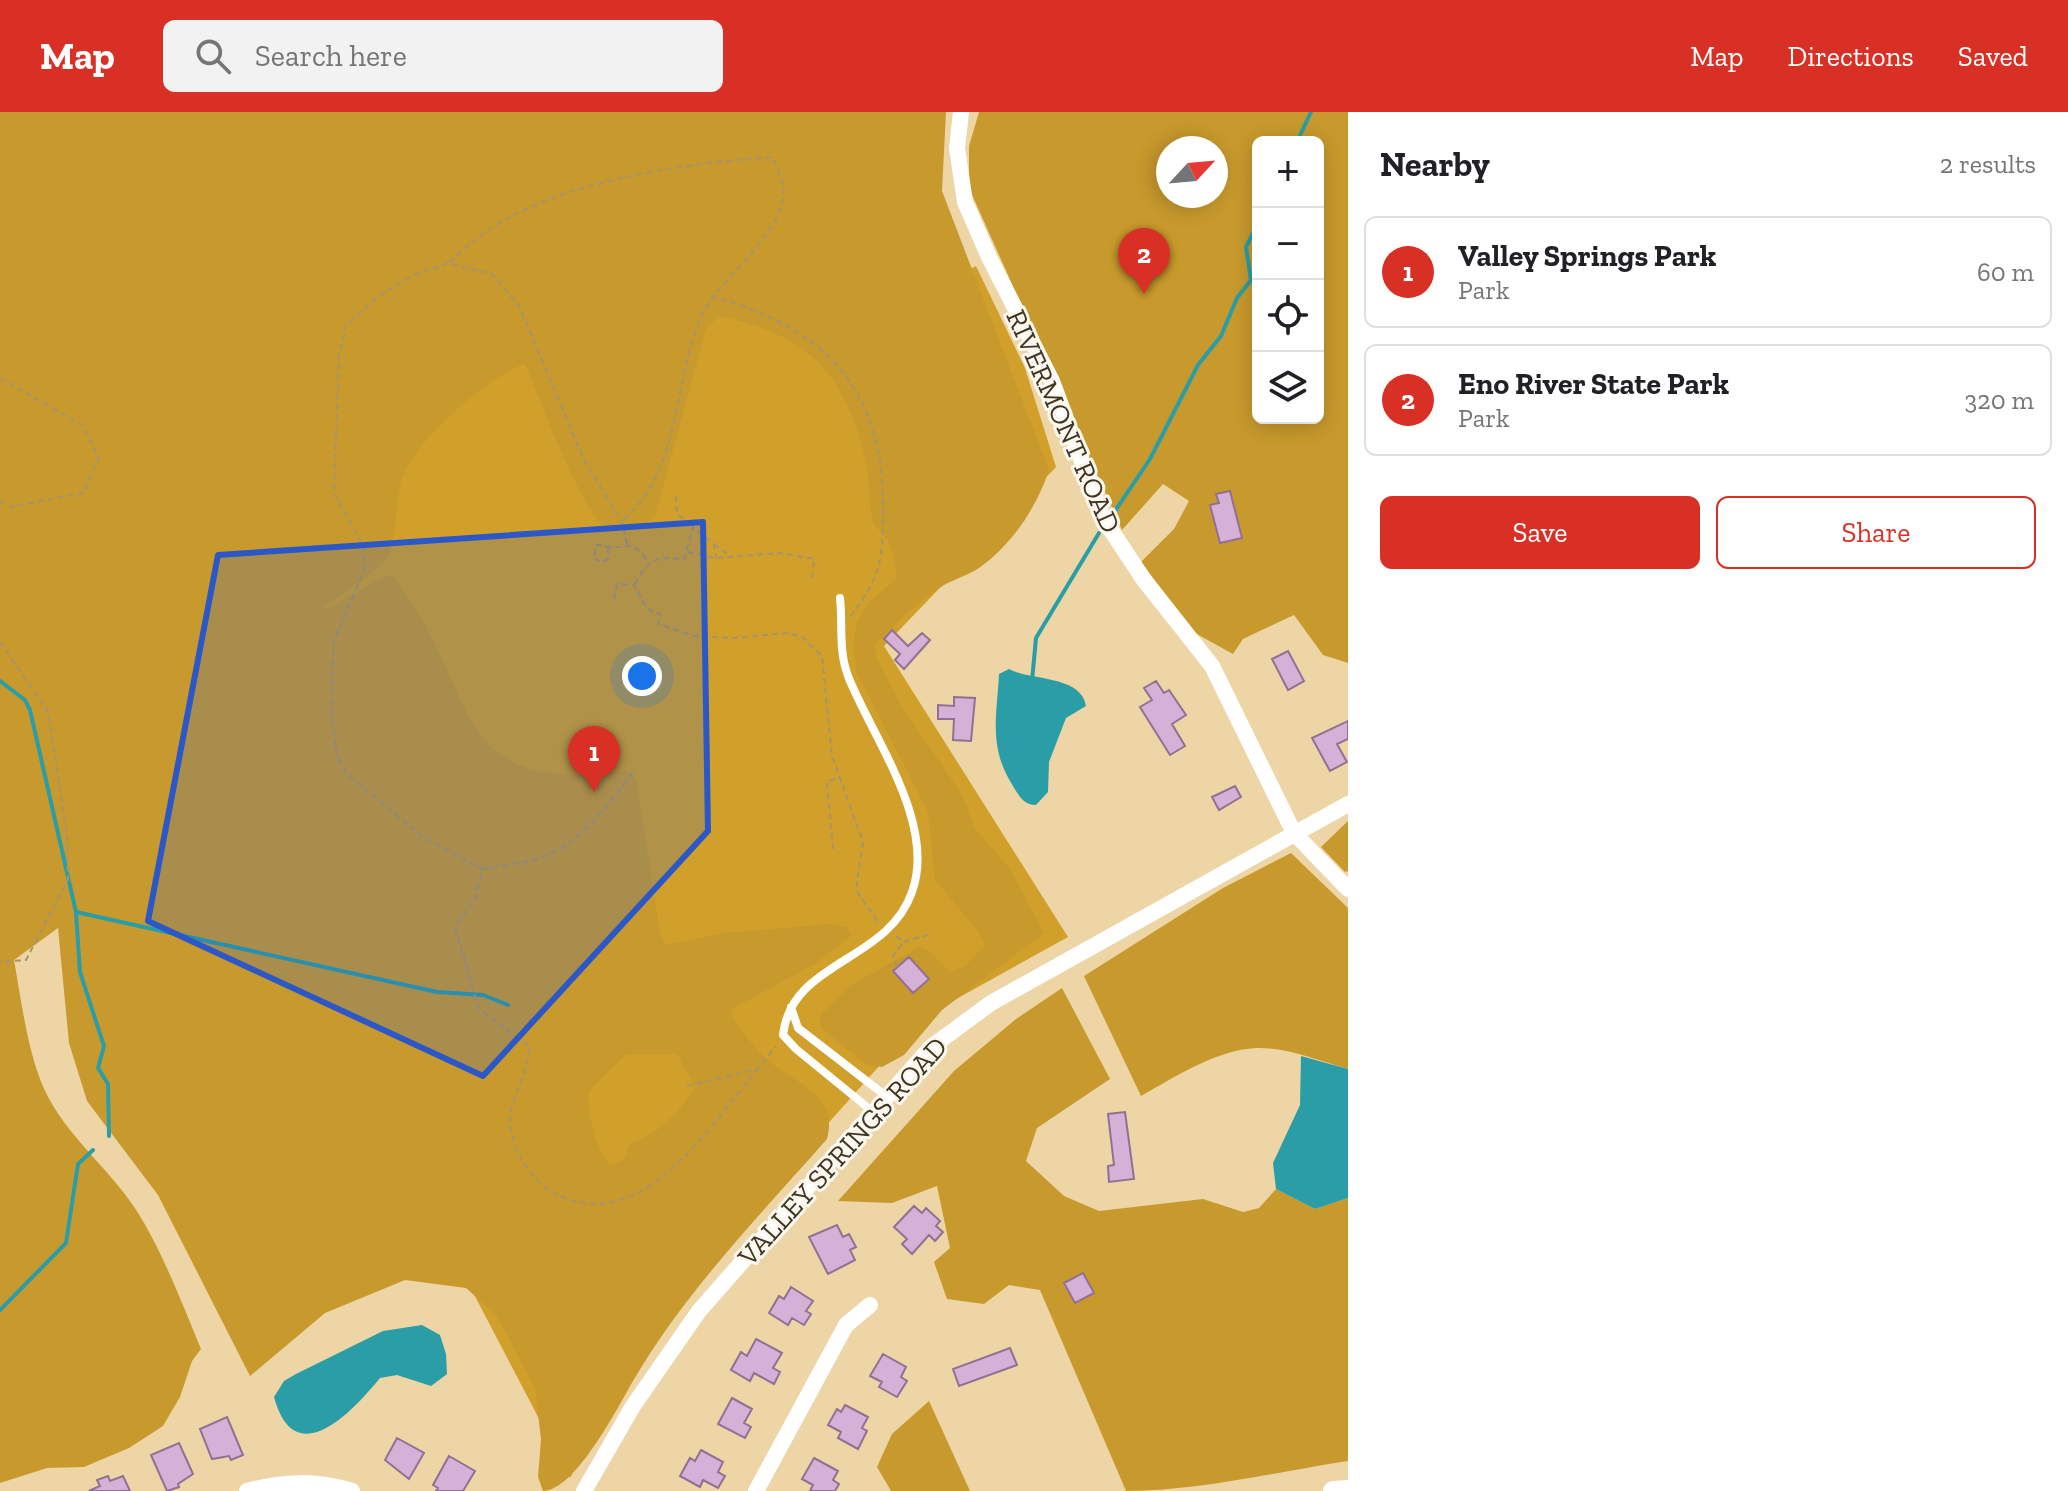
<!DOCTYPE html>
<html lang="en">
<head>
<meta charset="utf-8">
<style>
  :root { --surface:#fff; --page:#f2f2f2; --text:#202124; --muted:#757577; --line:#e0e0e0; --accent:#d93025 }
  body { margin:0; font-family:"Zilla Slab",serif; background:var(--page); color:var(--text) }
  .controls { position:absolute; right:24px; top:24px; display:grid; overflow:hidden; border-radius:12px; box-shadow:0 4px 20px #0003 }
  .controls button { width:72px; height:72px; display:grid; place-items:center; padding:0; border:0; border-bottom:2px solid var(--line); background:var(--surface); color:var(--text); font:40px sans-serif }
  .compass { position:absolute; left:1156px; top:24px; width:72px; height:72px; border-radius:50%; background:var(--surface); box-shadow:0 4px 20px #0003; rotate:64deg }
  .you { position:absolute; left:642px; top:564px; width:28px; height:28px; margin:-20px; border:6px solid #fff; border-radius:50%; background:#1a73e8; box-shadow:0 0 0 12px #1a73e833 }
  .badge { display:grid; place-items:center; width:52px; height:52px; border-radius:50%; background:var(--accent); color:#fff; font-size:26px; font-weight:700 }
  .pin { position:absolute; translate:-50% -66px; filter:drop-shadow(0 2px 4px #0008) }
  .pin::after { content:''; position:absolute; top:42px; width:28px; height:24px; background:inherit; clip-path:polygon(0 0,100% 0,50% 100%) }
  .list { margin:0; padding:0; list-style:none }
  h2 { display:flex; justify-content:space-between; align-items:center; height:104px; margin:0; padding:0 32px; font-size:34px }
  h2 small { font-size:26px; font-weight:400; color:var(--muted) }
  .list li { display:grid; grid-template-columns:52px 1fr auto; gap:24px; align-items:center; box-sizing:border-box; height:112px; margin:0 16px 16px; padding:0 16px; border:2px solid var(--line); border-radius:12px }
  .list b { display:block; font-size:30px; white-space:nowrap }
  .list p { margin:0; font-size:26px; white-space:nowrap; color:var(--muted) }
  .list em { font-size:26px; font-style:normal; color:var(--muted) }
  .actions { display:flex; gap:16px; padding:24px 32px }
  .actions a { flex:1; padding:18px 0; border:2px solid var(--accent); border-radius:12px; text-align:center; font-size:28px; color:var(--accent) }
  .actions .main { background:var(--accent); color:#fff }
  .icon { flex:none; width:44px; height:44px; fill:none; stroke:currentColor; stroke-width:2; stroke-linecap:round; stroke-linejoin:round }
  .map { position:relative; flex:none; width:1348px; height:1379px; overflow:hidden }
  header { display:flex; align-items:center; gap:48px; box-sizing:border-box; height:112px; padding:0 40px; background:var(--accent); color:#fff }
  header strong { font-size:38px }
  nav { display:flex; gap:44px; margin-inline-start:auto; font-size:28px }
  .search { width:560px; height:72px; background:var(--page); display:flex; align-items:center; gap:20px; box-sizing:border-box; padding:0 28px; border-radius:12px; color:var(--muted); font-size:30px }
  main { display:flex }
  aside { flex:1; background:var(--surface) }
  .map>svg:first-child { display:block }
</style>
</head>
<body>
<header>
<strong>Map</strong>
<div class="search"><svg class="icon" aria-label="search" viewBox="0 0 24 24"><circle cx="10" cy="10" r="6"/><path d="M15 15l6 6"/></svg>Search here</div>
<nav><a>Map</a><a>Directions</a><a>Saved</a></nav>
</header>
<main>
<div class="map">
<svg width="1348" height="1379" viewBox="0 0 1348 1379">
  <rect width="100%" height="100%" fill="#edd5a5"/>
  <path fill="#d1a02a" d="M367 108 831 224 976 154 1025 256 1056 355 884 534 1068 825 922 906 692 1164 594 1322 570 1366 45 362Z"/>
  <path fill="#c89a2d" fill-rule="evenodd" d="M0 0H946L942 79 1049 358C1037 394 1014 430 983 453 972 462 957 466 944 473 919 489 894 512 874 534L878 549 903 596 963 684 975 717 1011 758 1044 821 942 898 904 943 882 955 867 953 821 916 820 904 849 874 919 835 929 839 950 860 965 854 985 833 980 822 935 768 928 700 857 561 853 535 857 509 870 490 896 466C897 455 892 433 885 424 879 417 874 415 872 405 868 388 870 371 867 355 848 264 810 223 719 204L706 217 655 405C641 416 621 422 604 413 583 403 537 280 525 252 488 264 419 326 404 362 394 386 399 417 389 441 381 459 340 483 323 495H331L387 463 395 466C410 488 425 510 436 534 462 586 474 648 542 660 569 665 600 661 628 659L636 668 660 821 666 833 723 821 830 812 847 815 851 824 813 853 730 898C738 916 753 934 768 948 796 973 839 981 827 1027 759 1104 685 1180 633 1269 618 1295 575 1379 543 1379L538 1365 541 1327 535 1276 496 1203 466 1176 405 1168 325 1201 250 1264 158 1083 87 989 69 931 58 816 14 848C21 887 26 929 40 967 59 1017 100 1047 130 1089 158 1128 182 1191 201 1237L192 1249 180 1285 163 1314 129 1336 84 1355 47 1356 0 1371ZM677 942 695 975C678 1002 660 1021 630 1032L624 1047 610 1053C594 1032 589 1006 588 980L626 943Z
    M979 0H1348V551L1323 543 1294 503 1243 527 1233 542 1195 521 1141 450 1174 417 1189 389 1163 372 1122 418 969 76V34ZM1258 30H1318V306H1258ZM1168 36H1216V84H1168Z
    M1348 709V759L1345 760 1321 735Z
    M1291 741 1348 796V957C1320 949 1286 935 1256 936 1216 938 1175 965 1141 984L1084 864 1223 776Z
    M1062 876 1110 967 1037 1016 1026 1049 1064 1084 1099 1099 1203 1087 1243 1100 1259 1096 1276 1077 1315 1097 1348 1086V1349C1275 1360 1200 1379 1126 1379L1040 1178 1009 1173 984 1192 947 1187 934 1150 950 1136 937 1074 892 1091 838 1089 954 959 1016 907Z
    M929 1289 970 1379H891L877 1355 892 1322Z"/>
  <path fill="#2a9da7" d="M1009 557C1031 569 1081 563 1086 594L1066 606 1049 650 1048 680 1036 693C1024 693 1019 684 1013 674 988 635 997 604 999 562Z
    M1301 944 1348 957V1086L1315 1097 1276 1077 1273 1051 1300 993Z
    M422 1213 440 1223 446 1242 447 1262 431 1274 397 1263 380 1266C353 1299 295 1362 274 1285L284 1269 296 1262 383 1219Z"/>
  <g fill="none" stroke-linecap="round" stroke-linejoin="round">
    <path stroke="#2a9da7" stroke-width="4" d="M1297 30 1311 0
      M1113 402 1150 347 1198 253 1221 224 1237 186 1251 168 1246 135 1258 111
      M0 569 25 588 30 598 76 800 80 860 104 934 98 956 108 972 109 1024
      M1032 569 1036 526 1099 421
      M76 800 437 880 483 883 508 893
      M0 1198 66 1131 78 1052 93 1038"/>
  </g>
  <path fill="#d5b1d8" stroke="#927094" stroke-width="2" d="M1230 379 1242 426 1220 431 1210 393 1219 391 1216 382Z
    M892 518 908 534 922 521 930 528 904 557 895 548 900 542 884 527Z
    M1288 539 1304 569 1288 578 1272 547Z
    M1156 569 1164 581 1169 578 1186 603 1172 612 1185 634 1170 643 1140 595 1152 588 1144 576Z
    M954 585 975 586 971 629 953 628 954 607H938V593L954 594Z
    M1348 609V627L1337 632 1347 650 1330 659 1312 626Z
    M1235 674 1241 685 1219 698 1212 685Z
    M909 845 929 867 913 881 893 859Z
    M1125 1000 1134 1067 1109 1070 1108 1054 1114 1053 1108 1002Z
    M914 1094 922 1101 926 1096 940 1109 936 1114 943 1120 935 1129 929 1123 912 1142 902 1132 907 1127 894 1115Z
    M837 1113 843 1125 849 1122 856 1135 850 1138 855 1148 828 1162 809 1125Z
    M1083 1161 1094 1181 1075 1191 1064 1171Z
    M791 1175 813 1189 806 1199 811 1202 804 1213 792 1206 788 1213 769 1201 779 1184 784 1187Z
    M756 1227 782 1241 773 1256 780 1260 774 1272 754 1261 750 1269 731 1258 741 1240 747 1244Z
    M1010 1236 1017 1253 959 1274 953 1257Z
    M883 1242 906 1255 901 1265 907 1269 897 1285 879 1275 882 1270 870 1264Z
    M732 1286 752 1297 744 1311 751 1315 745 1326 718 1312Z
    M845 1293 868 1305 862 1316 867 1319 858 1337 838 1326 841 1320 828 1313 837 1297 841 1300Z
    M227 1305 243 1343 231 1348 229 1344 212 1347 200 1317Z
    M397 1326 424 1341 409 1367 385 1348Z
    M179 1331 193 1362 178 1372 179 1375 167 1379 151 1343Z
    M701 1338 723 1350 718 1360 725 1364 718 1376 703 1368 700 1375 680 1364 690 1346 695 1349Z
    M449 1344 475 1359 463 1379H436L438 1376 433 1373Z
    M814 1346 838 1359 833 1368 839 1372 835 1379H810L813 1373 802 1367Z
    M108 1364 110 1369 123 1364 130 1379H89L100 1374 97 1368Z"/>
  <g fill="none" stroke-linecap="round" stroke-linejoin="round">
    <path stroke="#a69470" stroke-width="2" stroke-dasharray="6 4" stroke-linecap="butt" d="M449 150C461 140 474 128 487 119 559 69 686 51 772 45 775 52 780 60 782 68 796 115 718 165 701 205 672 272 682 358 623 408
      M711 184C820 214 882 272 883 390 883 443 884 460 851 504
      M0 266 82 313 99 346 83 381 10 395 0 389
      M676 384 677 402 693 414
      M627 432 622 409 586 352 519 194 492 162 448 151 412 164 379 184 346 213 339 245 334 381 362 431 365 457 334 528 331 596 337 645 347 662 424 726 483 757 476 785 455 815 479 897 529 934C529 962 509 988 510 1009 512 1037 530 1067 553 1080 641 1130 711 1011 758 957
      M714 432 731 445
      M608 436V447L602 450 594 447 596 433C601 432 604 435 609 435 635 437 627 425 649 450
      M688 440 716 446 781 441 814 447 812 467
      M635 472C649 445 657 445 684 447L693 415 714 432 716 446
      M614 487 617 472 634 473 647 497 660 502 658 512 694 524 734 526 787 521 802 525 822 544 832 644 863 730 856 778 878 810
      M0 530 48 599 67 723 68 768 26 848 0 850
      M833 737 827 670 837 666
      M483 757C503 753 526 751 545 744 585 728 610 690 635 657
      M896 824 903 830 928 823
      M897 855 893 844 903 831
      M687 974 758 957 776 934"/>
    <path stroke="#fff" stroke-width="8" d="M840 486C843 512 838 537 848 564 872 625 937 711 912 780 888 850 791 849 783 923L796 937 872 999
      M791 895 798 916 886 984"/>
    <path stroke="#fff" stroke-width="16" d="M961 0 957 36 965 90 989 145 1052 269 1103 406 1144 468 1212 554 1294 721 1348 777
      M247 1379C284 1369 315 1368 352 1379
      M584 1379 633 1294 699 1199 930 936 991 891 1348 692
      M756 1379 846 1213 870 1193"/>
    <path stroke="#fff" stroke-width="20" d="M1333 1379 1348 1378"/>
  </g>
  <path fill="#2c58c7" fill-opacity="0.2" stroke="#2c58c7" stroke-width="6" stroke-linejoin="round" d="M703 410 708 719 483 964 148 809 218 443Z"/>
  <g text-anchor="middle" stroke-width="6" stroke-linejoin="round" paint-order="stroke">
    <g font-size="28" fill="#3e3522" stroke="#fdf8ef">
      <text transform="translate(1064 309) rotate(66)" y="10">RIVERMONT ROAD</text>
      <text transform="translate(842 1039) rotate(-48)" y="10">VALLEY SPRINGS ROAD</text>
    </g>
  </g>
</svg>
<div class="controls">
<button>+</button>
<button>−</button>
<button><svg class="icon" aria-label="locate" viewBox="0 0 24 24"><circle cx="12" cy="12" r="6"/><path d="M12 2v4M12 18v4M2 12h4M18 12h4"/></svg></button>
<button><svg class="icon" aria-label="layers" viewBox="0 0 24 24"><path d="M12 4l9 5-9 5-9-5zM3 14l9 5 9-5"/></svg></button>
</div>
<svg class="compass" viewBox="-18 -18 36 36"><path d="M0-13l5 13h-10z" fill="#e53935"/><path d="M0 13l5-13h-10z" fill="#757577"/></svg>
<div class="you"></div>
<div class="pin badge" style="left:594px;top:680px">1</div>
<div class="pin badge" style="left:1144px;top:182px">2</div>
</div>
<aside>
<h2>Nearby<small>2 results</small></h2>
<ul class="list">
<li><span class="badge">1</span><div><b>Valley Springs Park</b><p>Park</p></div><em>60 m</em></li>
<li><span class="badge">2</span><div><b>Eno River State Park</b><p>Park</p></div><em>320 m</em></li>
</ul>
<div class="actions"><a class="main">Save</a><a>Share</a></div>
</aside>
</main>
</body>
</html>
